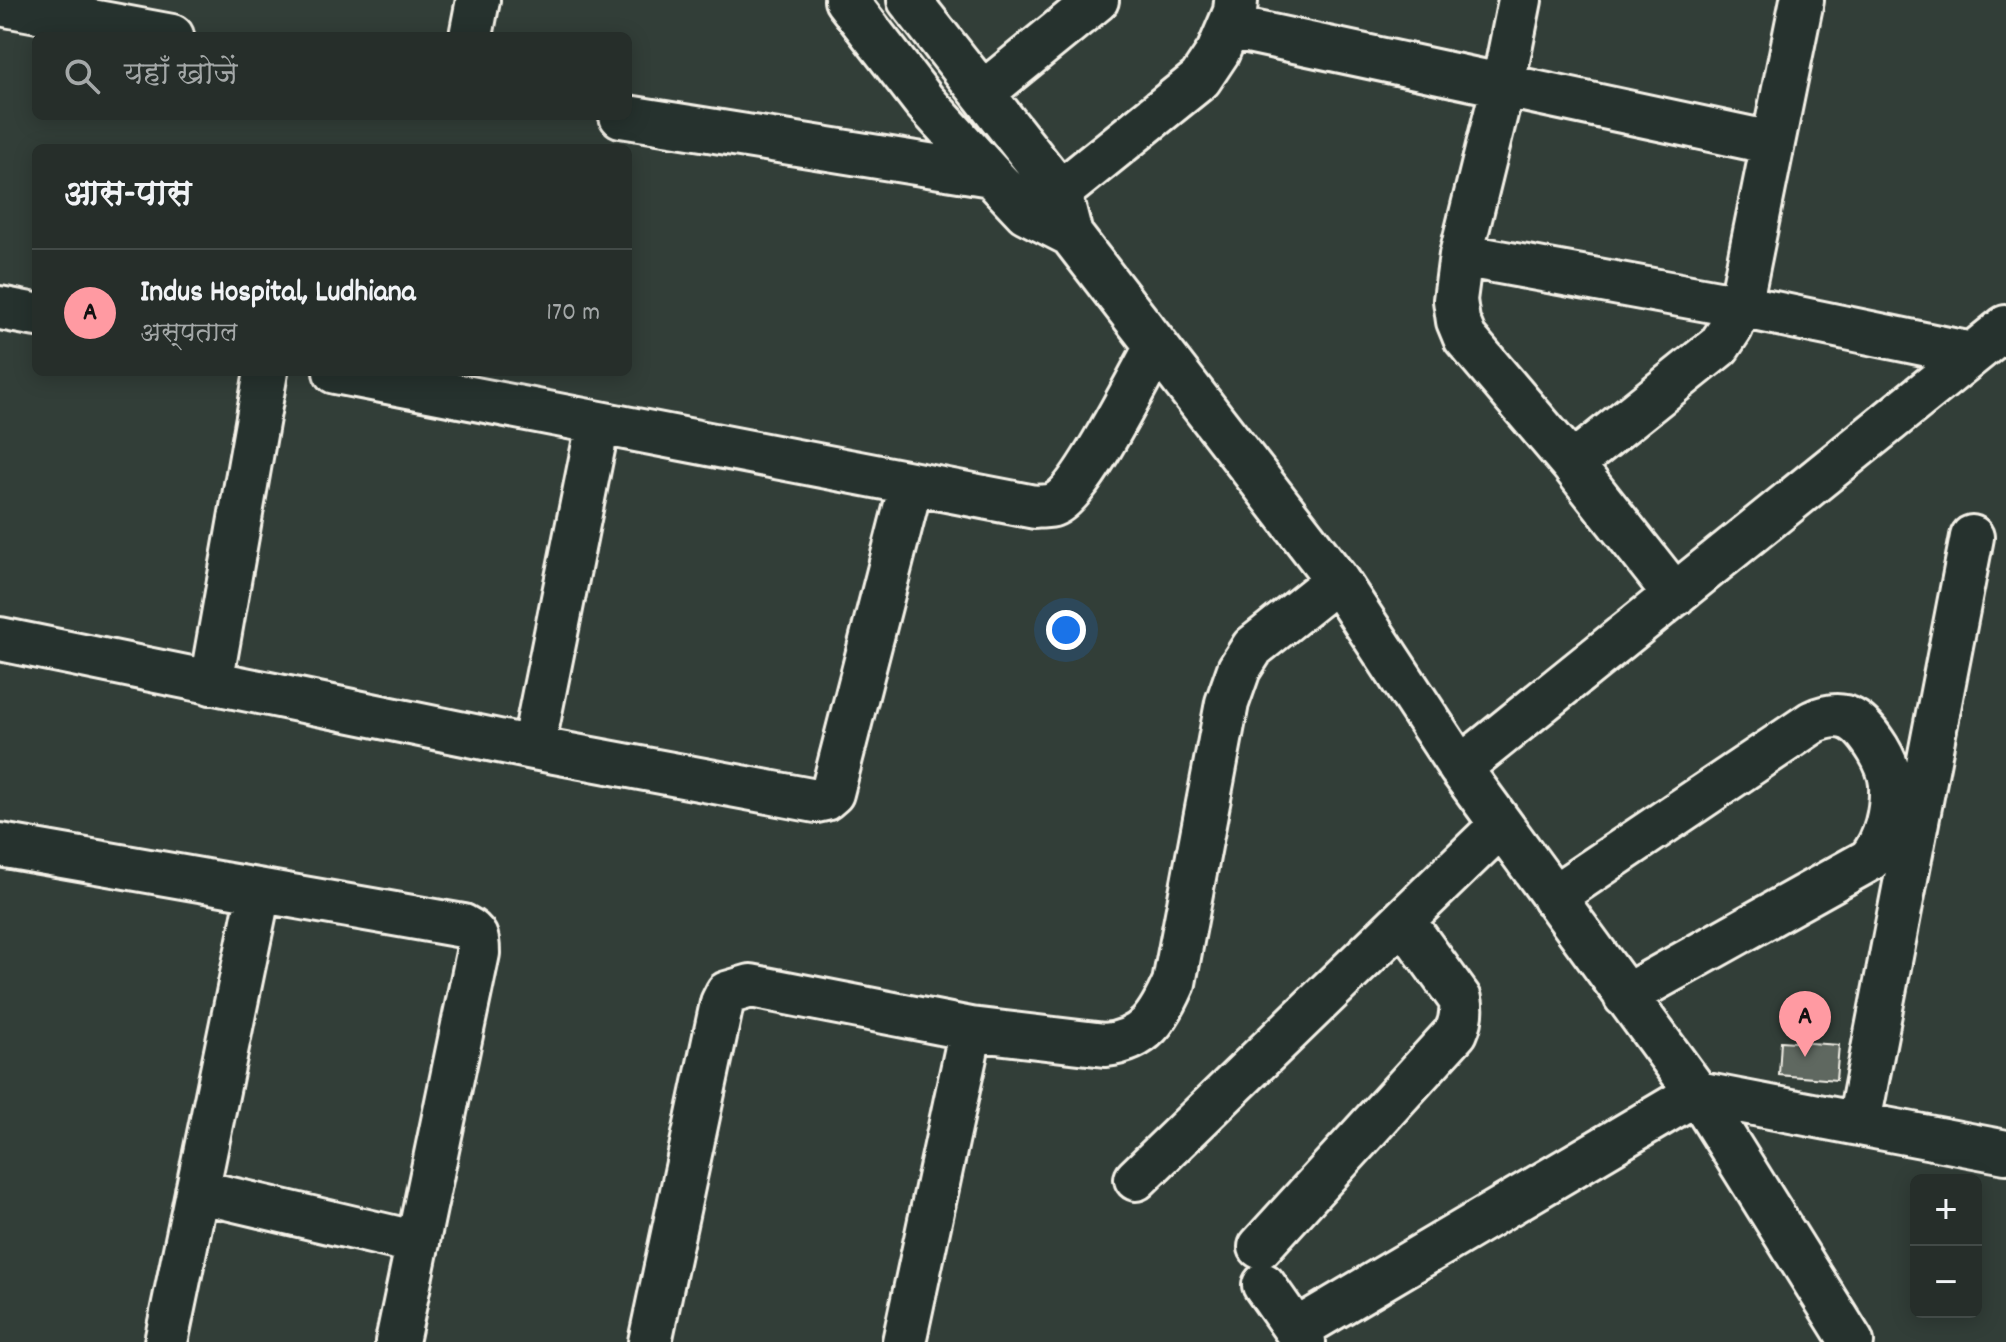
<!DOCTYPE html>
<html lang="hi">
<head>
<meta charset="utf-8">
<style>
  :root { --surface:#262e2a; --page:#2e3632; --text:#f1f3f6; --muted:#a4a8a8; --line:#424a47; --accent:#ff9aa2 }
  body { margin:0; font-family:Dekko,"Playpen Sans Deva",sans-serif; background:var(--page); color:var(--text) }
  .controls { position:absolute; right:24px; bottom:24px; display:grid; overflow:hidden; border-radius:12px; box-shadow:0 4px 20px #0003 }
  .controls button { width:72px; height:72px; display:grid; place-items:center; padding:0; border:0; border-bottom:2px solid var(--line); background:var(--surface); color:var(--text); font:40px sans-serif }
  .you { position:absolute; left:1066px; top:630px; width:28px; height:28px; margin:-20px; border:6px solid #fff; border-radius:50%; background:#1a73e8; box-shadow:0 0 0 12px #1a73e833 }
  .badge { display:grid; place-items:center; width:52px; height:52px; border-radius:50%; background:var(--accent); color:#111; font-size:26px; font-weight:700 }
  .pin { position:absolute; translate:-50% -66px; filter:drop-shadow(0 2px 4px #0008) }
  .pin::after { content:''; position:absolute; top:42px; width:28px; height:24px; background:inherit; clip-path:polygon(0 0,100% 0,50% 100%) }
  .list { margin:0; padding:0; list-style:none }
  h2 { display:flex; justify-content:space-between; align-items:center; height:104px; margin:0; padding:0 32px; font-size:34px }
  h2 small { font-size:26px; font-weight:400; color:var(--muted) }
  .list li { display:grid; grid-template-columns:52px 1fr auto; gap:24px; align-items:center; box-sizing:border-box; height:128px; padding:0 32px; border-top:2px solid var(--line) }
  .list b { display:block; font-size:30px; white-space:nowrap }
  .list p { margin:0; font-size:26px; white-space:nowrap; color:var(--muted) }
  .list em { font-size:26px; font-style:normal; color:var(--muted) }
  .icon { flex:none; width:44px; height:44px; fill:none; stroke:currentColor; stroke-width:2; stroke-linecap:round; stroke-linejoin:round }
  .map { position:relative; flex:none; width:2006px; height:1342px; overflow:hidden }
  .search { position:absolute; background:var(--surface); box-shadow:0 4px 20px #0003; left:32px; top:32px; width:600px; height:88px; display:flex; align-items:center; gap:20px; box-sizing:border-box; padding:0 28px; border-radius:12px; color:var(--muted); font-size:30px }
  .panel { position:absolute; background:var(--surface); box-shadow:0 4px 20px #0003; left:32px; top:144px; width:600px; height:232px; border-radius:12px }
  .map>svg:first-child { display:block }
</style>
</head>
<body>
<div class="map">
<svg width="2006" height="1342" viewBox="0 0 2006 1342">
  <rect width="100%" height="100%" fill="#323e38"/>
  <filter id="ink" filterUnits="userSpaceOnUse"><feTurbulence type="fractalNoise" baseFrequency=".0125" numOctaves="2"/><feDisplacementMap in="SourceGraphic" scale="16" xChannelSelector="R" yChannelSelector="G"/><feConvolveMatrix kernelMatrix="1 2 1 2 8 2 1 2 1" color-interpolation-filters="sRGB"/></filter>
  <g filter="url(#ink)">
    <path fill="#5f6861" stroke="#f4f1e8" stroke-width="2" d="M1781 1041 1839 1045 1836 1080 1779 1075Z"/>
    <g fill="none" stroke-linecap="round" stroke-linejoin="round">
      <g stroke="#f4f1e8" stroke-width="48">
        <path id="minor" d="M846 0 924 101 991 175 1026 212 1071 235
          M909 0 1060 192 1071 235 1337 580 1460 768 1697 1093 1852 1342
          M1520 0 1503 85 1461 255 1455 300 1458 321 1465 338 1572 464 1675 595
          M1802 0 1740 306 1972 354
          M0 4 172 36
          M1229 27 1772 143
          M471 36 478 0
          M984 92 1097 0
          M621 116 991 175
          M1060 192 1200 79 1218 52 1235 12 1236 1
          M1461 255 1740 306 1731 328 1719 346 1572 464
          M0 308 36 315
          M335 372 1035 507C1040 506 1048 507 1053 505 1081 495 1139 377 1156 347
          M0 639 533 748 816 801 825 799 832 793 911 485
          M211 683 266 372
          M533 748 598 424
          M1460 768 2006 327
          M0 845 463 926C477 933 478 938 478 953L397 1342
          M1553 897 1813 722C1846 707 1861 722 1878 749 1884 759 1890 772 1891 784 1892 810 1886 840 1869 860L1625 996
          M1859 1122 1972 537
          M1136 1179 1501 825
          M197 1191 418 1243
          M1260 1247 1456 1032C1461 1021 1463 1011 1460 999L1403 920
          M1264 1285 1304 1342
          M1296 1330 1697 1093 2006 1152
          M166 1342 259 892
          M650 1342 722 1003 727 993 751 986 971 1029 1105 1045C1145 1041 1159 1017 1174 983L1227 703 1239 669 1253 647 1337 580
          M904 1342 971 1029"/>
      </g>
      <use href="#minor" stroke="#26332d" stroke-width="42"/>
    </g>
  </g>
</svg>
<div class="controls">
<button>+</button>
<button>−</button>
</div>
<div class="you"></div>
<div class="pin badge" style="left:1805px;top:1057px">A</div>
<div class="search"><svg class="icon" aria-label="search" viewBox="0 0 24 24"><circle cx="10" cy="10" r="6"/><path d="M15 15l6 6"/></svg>यहाँ खोजें</div>
<section class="panel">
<h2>आस-पास<small></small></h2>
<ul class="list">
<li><span class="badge">A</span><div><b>Indus Hospital, Ludhiana</b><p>अस्पताल</p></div><em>170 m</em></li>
</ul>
</section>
</div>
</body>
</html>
